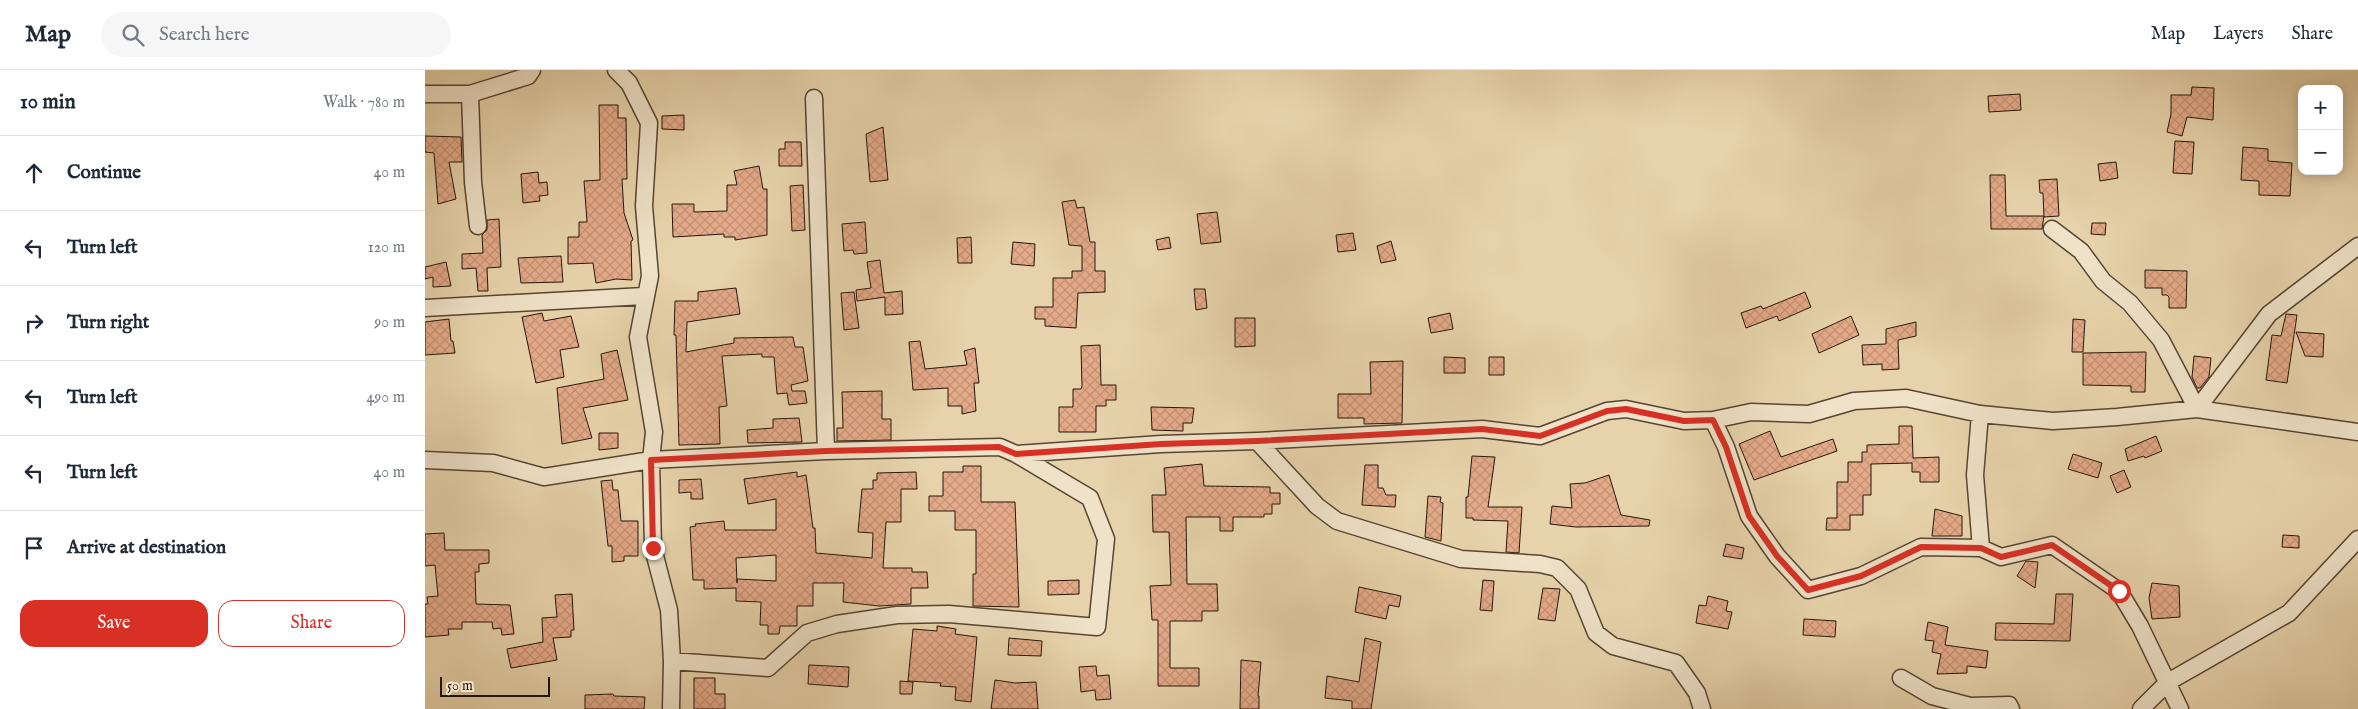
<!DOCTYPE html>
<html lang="en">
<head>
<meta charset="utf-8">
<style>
  :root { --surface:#fff; --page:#f6f6f7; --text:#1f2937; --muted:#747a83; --line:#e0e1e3; --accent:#d93025 }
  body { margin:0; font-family:"IM FELL English",serif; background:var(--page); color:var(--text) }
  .controls { position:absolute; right:15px; top:15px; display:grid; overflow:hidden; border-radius:10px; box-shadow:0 2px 12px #0003 }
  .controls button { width:45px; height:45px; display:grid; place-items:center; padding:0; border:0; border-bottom:1px solid var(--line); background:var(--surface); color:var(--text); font:25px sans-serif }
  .scale { position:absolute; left:15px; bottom:12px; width:110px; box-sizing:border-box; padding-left:5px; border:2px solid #261609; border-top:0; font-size:14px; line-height:18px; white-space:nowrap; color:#261609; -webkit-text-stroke:4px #efe2c8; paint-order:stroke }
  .stop { position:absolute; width:15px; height:15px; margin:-11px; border:4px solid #d93025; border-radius:50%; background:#fff }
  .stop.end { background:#d93025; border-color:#fff; box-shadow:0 1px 5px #0008 }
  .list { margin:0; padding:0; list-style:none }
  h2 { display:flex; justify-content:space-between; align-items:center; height:65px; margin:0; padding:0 20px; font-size:21px }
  h2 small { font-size:16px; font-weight:400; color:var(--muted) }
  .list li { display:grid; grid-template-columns:32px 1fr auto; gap:15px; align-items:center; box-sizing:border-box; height:75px; padding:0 20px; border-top:1px solid var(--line) }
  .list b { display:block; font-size:19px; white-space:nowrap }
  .list em { font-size:16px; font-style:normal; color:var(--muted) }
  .actions { display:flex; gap:10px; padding:15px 20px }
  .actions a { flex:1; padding:11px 0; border:1px solid var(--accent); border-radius:15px; text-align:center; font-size:18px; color:var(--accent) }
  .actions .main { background:var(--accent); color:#fff }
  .icon { flex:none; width:28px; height:28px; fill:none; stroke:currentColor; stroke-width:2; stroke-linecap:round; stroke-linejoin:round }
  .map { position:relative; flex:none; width:1933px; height:639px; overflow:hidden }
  header { display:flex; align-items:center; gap:30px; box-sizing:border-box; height:70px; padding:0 25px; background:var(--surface); border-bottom:1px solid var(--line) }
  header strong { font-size:24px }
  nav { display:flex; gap:28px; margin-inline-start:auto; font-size:18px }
  .search { width:350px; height:45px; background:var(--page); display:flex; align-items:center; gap:12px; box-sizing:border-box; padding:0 18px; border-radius:28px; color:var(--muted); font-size:19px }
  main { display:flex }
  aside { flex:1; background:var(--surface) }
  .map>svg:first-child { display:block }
</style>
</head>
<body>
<header>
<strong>Map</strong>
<div class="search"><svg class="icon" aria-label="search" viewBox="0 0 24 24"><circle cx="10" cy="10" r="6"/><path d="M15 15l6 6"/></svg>Search here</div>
<nav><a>Map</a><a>Layers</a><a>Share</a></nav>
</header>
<main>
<aside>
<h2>10 min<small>Walk · 780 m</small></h2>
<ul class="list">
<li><svg class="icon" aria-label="ahead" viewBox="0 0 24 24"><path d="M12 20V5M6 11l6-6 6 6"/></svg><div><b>Continue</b></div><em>40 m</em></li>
<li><svg class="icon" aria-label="left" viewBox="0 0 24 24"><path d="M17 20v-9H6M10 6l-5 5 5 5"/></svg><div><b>Turn left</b></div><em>120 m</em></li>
<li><svg class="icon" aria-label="right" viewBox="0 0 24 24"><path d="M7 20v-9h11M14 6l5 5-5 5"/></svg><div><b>Turn right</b></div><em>90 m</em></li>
<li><svg class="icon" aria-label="left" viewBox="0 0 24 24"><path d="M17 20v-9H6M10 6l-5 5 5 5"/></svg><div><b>Turn left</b></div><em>490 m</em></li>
<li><svg class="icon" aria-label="left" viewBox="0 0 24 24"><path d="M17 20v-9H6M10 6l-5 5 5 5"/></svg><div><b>Turn left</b></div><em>40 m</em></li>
<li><svg class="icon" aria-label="arrive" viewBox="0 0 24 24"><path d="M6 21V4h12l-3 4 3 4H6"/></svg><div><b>Arrive at destination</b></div></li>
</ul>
<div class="actions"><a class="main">Save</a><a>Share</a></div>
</aside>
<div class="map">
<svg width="1933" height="639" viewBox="0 0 1933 639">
  <defs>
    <pattern id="building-cross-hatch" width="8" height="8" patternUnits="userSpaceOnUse" patternTransform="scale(1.25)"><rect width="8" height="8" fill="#e5aa89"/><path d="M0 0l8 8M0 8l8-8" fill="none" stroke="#c49275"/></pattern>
  </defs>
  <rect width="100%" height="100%" fill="#e7d3ab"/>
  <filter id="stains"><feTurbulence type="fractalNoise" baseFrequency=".004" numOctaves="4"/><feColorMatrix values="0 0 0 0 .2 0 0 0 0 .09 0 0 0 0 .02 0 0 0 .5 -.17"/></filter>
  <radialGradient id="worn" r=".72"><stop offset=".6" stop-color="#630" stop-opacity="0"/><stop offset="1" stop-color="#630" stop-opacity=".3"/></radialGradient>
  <path fill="url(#building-cross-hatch)" stroke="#261609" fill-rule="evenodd" d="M1767 17 1789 18 1788 50 1762 47 1757 66 1742 62 1746 44V25H1766Z
    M1595 24 1596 40 1564 42 1563 26Z
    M174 35H193V48H201L202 109H197L199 143 208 170 206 171 207 210 191 209 171 213 168 193 143 194V167H154V152H162L159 111 175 110Z
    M259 45V60L237 59V46Z
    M458 57 463 110 445 112 441 64Z
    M0 66 36 67 37 92H24L31 129 13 134 9 83 0 82Z
    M1750 71 1769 72 1767 104 1748 103Z
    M360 72H376L377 96H354V79H360Z
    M1818 77 1843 79V91L1867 93 1865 126 1834 125V111L1816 110Z
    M1691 92 1693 108 1675 111 1673 94Z
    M334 96 338 119H342V165L310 170V167H299V164L248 167 247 134H269V142L302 141V115H312L309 101Z
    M113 102 114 113 122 112 123 125 114 126 115 131 98 133 96 104Z
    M1565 105H1580L1581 146H1619L1617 159H1566Z
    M1632 109 1634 146 1619 147 1618 123H1615L1614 110Z
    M378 115 380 160 367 161 365 116Z
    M650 130 652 138 659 137 665 172H670V201H680V222L653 223 651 258 620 256V249H610V237H628V208H647V201H657V176L644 175 637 132Z
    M792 142 796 172 776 174 772 144Z
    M74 149 76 197 62 198 63 221H53L51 198 37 199V184L58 183 57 165 62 160V150Z
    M440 152 442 183 429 184 428 180 419 181 417 154Z
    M1667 153H1681L1680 165 1666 164Z
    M928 163 931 180 913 182 911 165Z
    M546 167 547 193H533L532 168Z
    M744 167 746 178 733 180 731 170Z
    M966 171 971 190 956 193 952 176Z
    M588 172 610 174 609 196 586 194Z
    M136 186 138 212 96 213 93 188Z
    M455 190 459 223 477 221 478 244 460 245V227L432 231 431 220 446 218 442 192Z
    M21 192 26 216 8 217V207L0 209V197Z
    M1720 200 1762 201 1761 238H1744V227L1742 225H1737V218H1720Z
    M311 218 315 244 262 252 261 282 309 273V268L368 267 370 277H378L383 311 366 315 367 321H380L382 333 364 335 362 323 352 324 349 287H337V284L297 286 302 336 294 337 295 374 254 375 251 265H249L250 231H273V222Z
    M769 219H780L782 238 771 240Z
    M429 222 434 258 419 260 416 223Z
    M1380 222 1386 237 1354 251 1352 246 1321 258 1316 243 1336 236 1338 239Z
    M117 243 119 251 146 246 154 277 135 280 139 307 111 313 97 247Z
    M1025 243 1028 259 1006 263 1003 248Z
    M1861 244 1872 245 1862 313 1841 310 1847 265 1856 266Z
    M1426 246 1434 265 1394 283 1387 264Z
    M810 248H830V276L810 277Z
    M24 249 26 271H28L30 283 0 285V252Z
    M1648 249 1660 250 1658 282H1647Z
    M1491 252V266L1473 270 1474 299 1457 300V294L1438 295 1437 275 1461 274V259Z
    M1871 262 1899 264 1898 287 1880 286Z
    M495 271 500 299 542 295 539 281 550 278 554 313H549L551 341 537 344V336H523V318L488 320 484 272Z
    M675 275 676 315H691V330H681V336H671V362H634V337H648V319H656L657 316 656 276Z
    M192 280 203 330 158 338 167 368 137 374 132 318 179 309 176 284Z
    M1721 282 1720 322H1706V316L1658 315V283Z
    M1769 286 1786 288 1784 307 1775 318H1772L1767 307Z
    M1019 287 1040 288V303H1019Z
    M1064 287H1079V305H1064Z
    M978 291 977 353 939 354V348H913V324H946L945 292Z
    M457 321V349H466V370L412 371V358H418L417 322Z
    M726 337 769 338 767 353H758V361L727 360Z
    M374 348 377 372 323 373 322 360 348 358V349Z
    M1474 356H1487L1488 388 1514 387V412H1495V402H1487V393L1446 394V425H1438V445H1425V460H1401L1402 448H1412V412H1423V392H1437V382H1442V375L1474 374Z
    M1345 361 1356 387 1408 369 1412 381 1329 410 1314 374Z
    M174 363H193V378L174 380Z
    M1731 366 1737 381 1720 388 1719 386 1703 391 1700 379Z
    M1648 384 1677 393 1673 408 1643 399Z
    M1047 386 1070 387 1063 437H1097L1094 483 1081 482 1083 451 1048 450V448H1041V427H1043Z
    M777 394 779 416 845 417V423H855V434H847V444H839V447H808V461H795V447H761L762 514H792L793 541H777V551H745V598H774V616H733V550H727L725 516 746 515 744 462H728L727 425H741L739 398Z
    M940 395H953V418H958L961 425H971L970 437 937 435Z
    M538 396H556V432H590L594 537 548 536V504H551V460H530V441H504V426H518V402H538Z
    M1699 400 1706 417 1692 423 1685 406Z
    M372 402V407L381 405 388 458H390L391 483 447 488 448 463 433 462 437 419H448V410H452V403L491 402 492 419H476V452H461L458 498H487V502H502L503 518H486V534L454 536 418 532 419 513H388V536H372V556H355L354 564H343V555H335L336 532 311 531V518L279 519V510H268L265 457 271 456 270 454 299 451 300 460H351V429L323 434 319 409ZM351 485V511L312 509V513L311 488Z
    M1184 405 1196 445 1225 450 1224 456 1151 457 1125 454 1127 436 1147 438 1145 414 1160 413Z
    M276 409 278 429H266V422L254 423V410Z
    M187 410 188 420H193L196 451H213V486H199V491L187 492V476H183L176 411Z
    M1003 426 1016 427 1015 432 1018 433 1016 471 1000 467Z
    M1510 439 1537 446V466H1507Z
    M19 463 20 480H64V493L54 494V502H50L51 534 85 535 89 564 77 565 76 558 68 559 67 552H37V559H23L24 565 0 567V534H3L2 527 13 526 10 495 0 496V464Z
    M1858 465 1874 466V478L1857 477Z
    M1301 474 1319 478 1317 489 1298 486Z
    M1601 491 1613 492 1610 518 1592 506Z
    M654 510V524L623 525V511Z
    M1058 510 1069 511 1067 541 1055 540Z
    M1727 513 1754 516 1755 547 1727 549 1724 528Z
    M934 517 976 526 974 537 964 535 961 549 930 542Z
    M1118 518 1135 519 1130 551 1113 549Z
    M147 524 149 560H146V567L128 568 132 590 86 598 82 579 118 572 117 548 132 547 130 525Z
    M1631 524H1648L1645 571 1570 570 1571 553 1629 554Z
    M1283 526 1303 531 1301 541 1307 542 1303 559 1271 553 1274 535 1281 536Z
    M1379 549 1411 551 1410 567 1378 565Z
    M1503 552 1523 557 1520 575 1563 581 1561 598 1542 596V603L1512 604 1516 584 1507 582 1509 571 1500 570Z
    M512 556 531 559 530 564 552 567 546 632 530 630 531 617 515 616 516 613 483 611 488 559 512 561Z
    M584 568 617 571 616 586 583 585Z
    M940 568 956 572 946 639H927V631L900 628 902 606 934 612Z
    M816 590 836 592 833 626H834V639H815Z
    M384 595 424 597 423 617 383 614Z
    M671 596 672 606 684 605 686 629 671 630 670 620 656 622 654 597Z
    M269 608H290V624H300V639H269Z
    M570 610 590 613 611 612 613 639H566Z
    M475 611 488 612 487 624H475Z
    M188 624 189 626 220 627 219 639H160V625Z"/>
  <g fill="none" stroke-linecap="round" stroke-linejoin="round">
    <g stroke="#564532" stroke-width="19">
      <path id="minor" d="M191 0 204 13 224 53 219 136 225 206 213 267 229 362 226 390 228 478 244 540 247 591 246 639
        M0 24H45L103 6 107 0
        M45 24 48 112 53 156
        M389 28 401 381
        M1627 159 1656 181 1678 211 1705 233 1736 270 1772 339 1844 244 1933 176
        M0 238 219 226
        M1555 344 1550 405 1556 478 1576 487 1627 475 1694 521 1715 556 1755 639
        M1288 350 1301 377 1324 446 1352 486 1383 520 1436 506 1496 477 1556 478
        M832 371 892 436 912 451 1036 489 1115 494 1132 498 1153 519 1171 563 1188 576 1251 593 1272 623 1277 639
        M0 390 68 393 119 407 226 390 401 381 575 377 591 384 736 374 832 371 1057 359 1115 366 1182 341 1201 339 1259 351 1288 350 1326 342 1384 344 1429 331 1481 328 1555 344 1628 351 1692 347 1772 339 1933 362
        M247 591 343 598 382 563 412 554 472 545 524 544 672 557 681 469 665 428 591 384
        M1476 608 1507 626 1545 636 1584 635 1586 639
        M1716 639 1743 612 1864 543 1933 469"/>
    </g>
    <use href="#minor" stroke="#efe2c8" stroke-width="16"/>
  </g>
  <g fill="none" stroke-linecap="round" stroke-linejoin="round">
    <path stroke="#d93025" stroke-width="6" d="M228 478 226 390 401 381 574 377 591 384 736 374 832 371 1057 359 1115 366 1182 341 1201 339 1259 351 1288 350 1301 377 1324 446 1352 486 1383 520 1436 506 1496 477 1556 478 1576 487 1627 475 1694 521"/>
  </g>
  <rect width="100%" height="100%" filter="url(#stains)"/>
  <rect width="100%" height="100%" fill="url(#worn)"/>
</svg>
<div class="controls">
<button>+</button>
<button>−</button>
</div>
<div class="scale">50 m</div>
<div class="stop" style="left:1694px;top:521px"></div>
<div class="stop end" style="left:228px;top:478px"></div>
</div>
</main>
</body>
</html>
